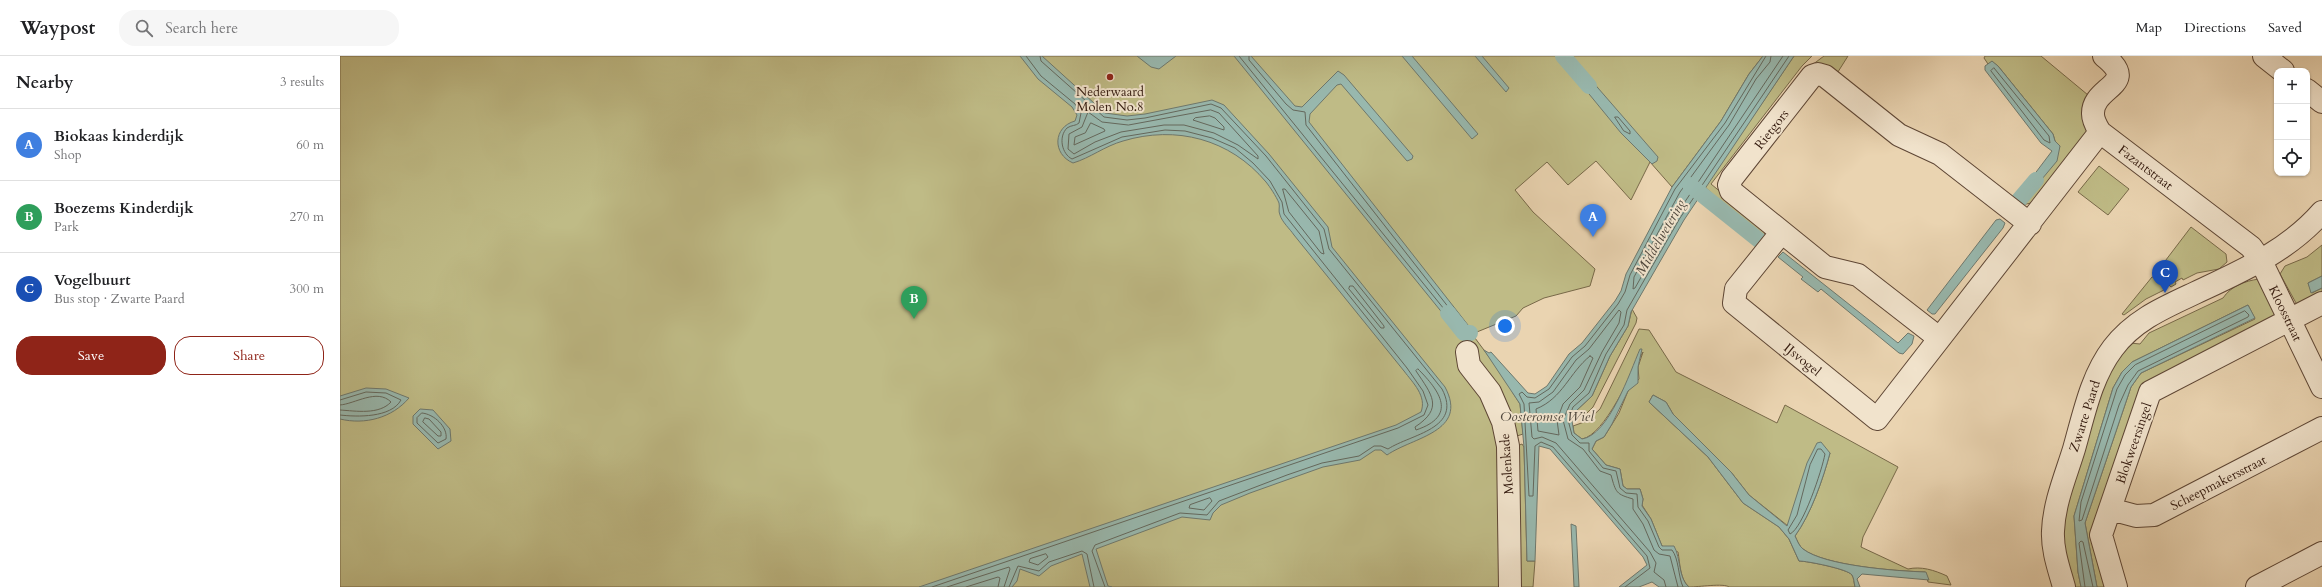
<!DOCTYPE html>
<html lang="en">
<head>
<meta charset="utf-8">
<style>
  :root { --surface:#fff; --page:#f6f6f6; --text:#202124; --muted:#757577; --line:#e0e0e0; --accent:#8f2418 }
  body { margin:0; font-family:Cardo,serif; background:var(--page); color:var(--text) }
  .controls { position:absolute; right:12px; top:12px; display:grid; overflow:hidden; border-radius:8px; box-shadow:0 1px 3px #0004 }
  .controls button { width:36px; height:36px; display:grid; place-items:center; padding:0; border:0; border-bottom:1px solid var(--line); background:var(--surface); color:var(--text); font:20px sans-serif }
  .you { position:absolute; left:1165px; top:270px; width:14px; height:14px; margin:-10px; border:3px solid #fff; border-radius:50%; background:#1a73e8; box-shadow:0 0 0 6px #1a73e833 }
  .badge { display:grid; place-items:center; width:26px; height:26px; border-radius:50%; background:var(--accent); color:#fff; font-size:13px; font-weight:700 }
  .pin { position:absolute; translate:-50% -33px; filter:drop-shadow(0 1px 2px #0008) }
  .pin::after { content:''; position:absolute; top:21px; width:14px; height:12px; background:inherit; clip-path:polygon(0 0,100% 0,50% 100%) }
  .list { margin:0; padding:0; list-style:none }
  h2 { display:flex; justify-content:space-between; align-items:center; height:52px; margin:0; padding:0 16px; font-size:17px }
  h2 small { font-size:13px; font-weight:400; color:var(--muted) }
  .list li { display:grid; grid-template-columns:26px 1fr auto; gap:12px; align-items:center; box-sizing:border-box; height:72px; padding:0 16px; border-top:1px solid var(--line) }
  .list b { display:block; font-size:15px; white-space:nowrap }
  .list p { margin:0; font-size:13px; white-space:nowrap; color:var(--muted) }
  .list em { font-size:13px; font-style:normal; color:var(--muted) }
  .actions { display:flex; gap:8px; padding:12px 16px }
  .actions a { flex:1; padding:9px 0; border:1px solid var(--accent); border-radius:16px; text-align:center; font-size:14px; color:var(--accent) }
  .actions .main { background:var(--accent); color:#fff }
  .icon { flex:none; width:22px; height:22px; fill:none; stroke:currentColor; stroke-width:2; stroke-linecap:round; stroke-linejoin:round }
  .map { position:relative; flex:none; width:1982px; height:531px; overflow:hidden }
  header { display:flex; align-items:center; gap:24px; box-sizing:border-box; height:56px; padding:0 20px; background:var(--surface); border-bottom:1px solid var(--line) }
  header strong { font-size:19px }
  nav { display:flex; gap:22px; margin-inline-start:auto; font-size:14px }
  .search { width:280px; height:36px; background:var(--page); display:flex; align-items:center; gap:10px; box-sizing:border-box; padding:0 14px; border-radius:16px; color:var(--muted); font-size:15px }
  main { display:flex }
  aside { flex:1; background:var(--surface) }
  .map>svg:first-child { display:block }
</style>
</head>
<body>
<header>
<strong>Waypost</strong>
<div class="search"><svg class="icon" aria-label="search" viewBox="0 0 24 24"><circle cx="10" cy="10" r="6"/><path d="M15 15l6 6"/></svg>Search here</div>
<nav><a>Map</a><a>Directions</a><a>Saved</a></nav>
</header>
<main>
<aside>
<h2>Nearby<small>3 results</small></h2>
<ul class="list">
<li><span class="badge" style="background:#3f7fe0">A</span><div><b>Biokaas kinderdijk</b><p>Shop</p></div><em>60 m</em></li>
<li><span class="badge" style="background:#2e9e5b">B</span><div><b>Boezems Kinderdijk</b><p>Park</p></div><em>270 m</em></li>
<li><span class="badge" style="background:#1a4fb4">C</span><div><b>Vogelbuurt</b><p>Bus stop · Zwarte Paard</p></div><em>300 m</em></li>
</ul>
<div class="actions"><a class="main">Save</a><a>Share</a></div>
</aside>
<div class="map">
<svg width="1982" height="531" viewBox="0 0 1982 531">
  <rect width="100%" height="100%" fill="#ead4b1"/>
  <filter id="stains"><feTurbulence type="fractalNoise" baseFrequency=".005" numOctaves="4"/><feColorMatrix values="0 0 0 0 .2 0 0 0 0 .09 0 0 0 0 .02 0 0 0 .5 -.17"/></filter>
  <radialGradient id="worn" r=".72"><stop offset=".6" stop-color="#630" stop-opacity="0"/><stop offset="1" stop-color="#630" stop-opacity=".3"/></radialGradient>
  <path fill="#bfbb86" stroke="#786949" d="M0 0H1423L1409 18 1381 65 1332 131 1310 106 1291 144 1256 105 1228 129 1207 106 1175 134 1193 156 1255 213 1250 230 1204 242 1183 252 1176 260 1132 278 1176 337H1173L1180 348 1183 378 1171 382 1158 368 1162 531H0Z
    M1454 0H1472L1462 10 1371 128 1423 171 1425 179 1422 184 1365 131Z
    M1484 0H1508L1496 19 1468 12Z
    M1645 0H1701L1748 39 1747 76 1691 147 1682 149 1679 147 1684 140 1687 141 1720 90 1715 85 1713 78 1658 10 1652 6 1648 8 1644 2Z
    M1759 110 1789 133 1768 159 1738 136Z
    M1851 171 1886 198 1887 206 1879 213 1857 217 1843 224 1842 222 1835 226 1836 228 1831 231 1816 217Z
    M1982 189V220L1968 227 1972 237 1982 232V242L1961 256 1940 218 1945 210 1967 201Z
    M1812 221H1813L1826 233 1806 243 1784 259 1782 258Z
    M1919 223 1936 257 1930 269 1810 329 1760 455 1769 531H1757L1745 467 1791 331 1801 317 1915 263 1908 249 1792 306 1782 316 1773 332 1734 460 1738 516 1741 531H1727L1722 494 1723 462 1764 328 1770 314 1790 287 1800 288 1809 277 1883 242C1891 230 1905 225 1919 223Z
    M1292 253 1297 262 1296 267 1253 351 1244 360 1232 364 1237 354 1252 340 1270 300 1288 270Z
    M1299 273 1309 274 1336 316 1437 367 1445 349 1558 411 1523 481 1521 491 1568 513C1581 510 1594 514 1607 520L1611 529 1588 526 1585 516C1556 515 1485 510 1463 493 1459 490 1457 484 1455 480 1471 458 1483 423 1490 397L1453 457 1448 470 1409 439 1391 416 1333 358 1326 346 1313 339 1309 346 1368 401 1403 447 1439 471 1449 483 1459 505C1467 505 1508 513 1512 519 1514 522 1514 527 1515 531H1389C1384 527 1359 531 1349 531 1340 524 1340 507 1338 496L1322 490 1311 463 1302 449 1303 443 1300 433H1287L1283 430 1280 413 1266 409 1252 393 1256 385 1264 381 1279 357 1288 335 1299 323 1298 311 1303 296C1291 317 1265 379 1242 383L1234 377 1233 370 1247 365 1260 353Z
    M1182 388 1184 391 1187 505H1195L1193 531H1173L1177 390Z"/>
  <path fill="#98b8ae" stroke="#6e786d" d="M680 0H702L765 57 787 60 805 58 872 44 884 49 929 98 988 171 992 191 1105 331C1129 376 1073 381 1047 399L1041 394H1035L1020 404 983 411 910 437 881 449 873 457 870 464 842 461 756 493 768 530 772 531H750L742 498 711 510 699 520 680 513 677 525 672 531H579L1056 369 1081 356C1087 340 1073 327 1064 315L954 179C950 173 942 166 940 159 938 155 940 151 939 147 936 140 930 131 926 126 890 83 836 69 783 85 765 90 750 102 733 107 712 98 713 71 735 65L737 59 732 51 698 23Z
    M797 0H836L819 13 811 11Z
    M894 0H911L955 50 962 51 998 15 1004 19 1073 100 1072 103 1067 105 1001 28 997 29 970 58 969 66 1128 269 1117 275Z
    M1062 0H1072L1138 78 1132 83Z
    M1135 0H1142L1169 32 1166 36Z
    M1423 0H1454L1344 164 1291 256 1288 270 1270 300 1252 340 1237 354 1232 365 1234 377 1242 383C1269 379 1290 316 1300 293H1302L1298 311V327L1288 335 1272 368 1264 381 1256 385 1252 393 1266 409 1280 413 1283 430 1287 433H1300L1303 443 1302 450 1311 463 1322 490H1334C1341 502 1338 522 1349 531H1319L1312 526 1299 531H1279L1307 509 1303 501 1210 393 1199 390 1195 505H1187L1184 391 1180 348 1144 294 1149 297 1151 296 1188 337 1195 338 1207 330 1229 298 1242 287 1275 245 1281 235 1286 218 1332 131 1381 65 1409 18Z
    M1652 5 1658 10 1713 78 1715 85 1720 90 1717 105 1687 141 1681 136 1712 95 1701 87 1645 14V10Z
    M1238 9 1318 101 1317 105 1312 108 1281 77 1231 16Z
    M1660 163 1665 167 1663 172 1595 258H1592L1587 254 1656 164Z
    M1443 196 1558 287 1568 277 1574 280 1572 288 1563 298 1559 297 1481 233 1478 236 1461 223 1463 221 1438 201Z
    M1982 220V232L1971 237 1968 227Z
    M1908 249 1915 262 1801 317 1791 331 1745 467 1757 531H1741L1738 516 1734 460 1773 332 1782 316 1792 306Z
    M26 332 46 333 69 342C52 362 25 369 0 363V340Z
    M1313 339 1326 346 1333 358 1391 416 1409 439 1447 470 1467 407 1477 387 1481 386 1490 397C1483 423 1471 458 1455 480 1457 484 1459 490 1463 493 1485 510 1557 515 1586 516L1589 524 1522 518 1517 523 1520 531H1515C1514 527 1514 522 1512 519 1508 513 1467 505 1459 505L1449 483 1439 471 1403 447 1368 401 1309 346Z
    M80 353 93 354 110 373 111 385 98 393 73 368V360Z
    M1231 468 1236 470 1239 531H1234Z"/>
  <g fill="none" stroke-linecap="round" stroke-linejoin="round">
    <path stroke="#64685d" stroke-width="1" d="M700 0 701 5 764 61 787 64 805 62 871 48 881 52 926 100 984 173 989 193 1102 333C1123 373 1071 378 1048 393L1041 390H1034L1019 400 982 407 947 419 879 445 867 459 840 457 755 489 752 495 765 531
      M899 0 1117 269H1120V266L966 69 965 56 953 54 946 48 909 4V0
      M1431 0 1430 6 1416 23 1389 69 1340 136 1294 221 1293 233 1295 232 1336 159 1443 0
      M1654 12 1709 80 1710 87 1704 84 1651 15Z
      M871 54 879 57 918 100V103L898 89 874 77 844 69H824L781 76 755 86 734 98 728 93 729 78 742 71 748 56 762 66 788 69Z
      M870 60 875 62 884 71V74L853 64 855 62Z
      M1275 61H1278L1290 75V78L1284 75Z
      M751 67 764 73 765 75 734 89 735 81 745 77Z
      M943 133H945L979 175 984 198 981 197 949 156Z
      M1010 230H1013L1044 270V272H1041L1009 233Z
      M1905 255 1909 259 1908 261 1798 315 1788 329 1779 349 1742 464 1739 465 1741 446 1777 333 1785 319 1795 309Z
      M1250 300 1253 302 1240 331 1223 348 1217 364 1219 379 1198 375 1196 353C1223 342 1229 317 1250 300Z
      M1078 313C1100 335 1118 360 1076 374L1075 371C1104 352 1092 339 1076 315Z
      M0 344 26 336 46 337 61 344C51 362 17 361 0 359
      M0 349C15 348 37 332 51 346 39 359 16 355 0 354
      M82 357C94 358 108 371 106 383L98 387 77 367V362Z
      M85 362 89 363 101 376V380H98L83 366Z
      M1478 393H1481L1485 398C1482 414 1463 472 1450 478L1448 474 1457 459 1470 409Z
      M870 442 872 445 864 454 849 452 850 449Z
      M706 498 708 501 698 509 689 506 690 503Z
      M592 531 1058 372 1084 359 1088 349 1083 335 1067 312 944 158 942 146 930 125 913 107 895 92 872 82 845 75 825 74 782 81 732 103C722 98 718 81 727 72 731 69 736 70 739 67L741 57 735 48 701 20 686 0
      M607 531 669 511 670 513 664 531
      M626 531 658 521 660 522 658 531
      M669 531 678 510 699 515 709 506 742 495 747 498 754 531
      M1285 531 1310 512 1307 500 1213 391 1201 386 1195 390 1193 440H1189L1184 348 1179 338 1182 336 1187 341 1195 342 1209 333 1232 301 1245 290 1278 248 1285 236 1290 219 1335 133 1385 67 1426 0
      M1326 531 1324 524 1314 516 1316 507 1310 496 1216 387 1202 381 1194 383 1192 381 1189 347 1199 346 1213 336 1236 304 1249 293 1279 254 1281 256 1279 267 1262 296 1244 334 1230 348 1223 364 1228 383 1243 393 1260 415 1271 419C1276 437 1276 438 1293 443V453L1303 468 1314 494 1319 498 1330 500 1338 531
      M1343 531C1338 520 1339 503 1332 494H1322L1319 491 1308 465 1298 451 1297 438 1286 437 1280 432 1276 415 1263 412 1249 395V387H1240L1232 379 1228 364 1233 351 1249 337 1266 298 1284 269 1287 254 1340 162 1449 0
      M1745 531 1739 487 1741 485 1743 486 1753 531"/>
    <path stroke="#98b8ae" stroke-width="16" d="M1223 0 1249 30
      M1350 129 1420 185
      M1679 144 1696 124
      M1108 257 1124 277H1130"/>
    <g stroke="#5e4635" stroke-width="24">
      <path id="minor" d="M1764 0C1801 29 1752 30 1753 58 1753 65 1757 71 1760 76L1911 191 1921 205 1982 331
        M1924 0 1943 15
        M1967 34 1982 46
        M1441 177 1396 233 1394 247 1537 363 1760 76
        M1599 282 1518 219 1485 211 1391 135 1389 129 1392 122 1472 20 1478 18 1485 20 1559 79 1600 98 1690 168
        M1127 296 1129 309 1150 336 1163 366 1168 390 1170 531
        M1770 453 1796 460 1814 459 1982 372
        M1724 531C1719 513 1712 494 1713 475 1714 447 1726 419 1734 393 1744 358 1751 321 1773 292 1794 264 1825 251 1855 237 1902 215 1948 195 1982 156
        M1776 531 1761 479 1810 336 1982 247
        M1917 531 1982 497"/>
    </g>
    <use href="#minor" stroke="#f1e3cc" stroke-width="22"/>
  </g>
  <circle fill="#8f2418" stroke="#f1e3cc" stroke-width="1.5" cx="770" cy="21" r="4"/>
  <g text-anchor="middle" stroke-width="4" stroke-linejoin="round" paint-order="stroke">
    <g font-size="13" fill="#30170c" stroke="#f1e3cc">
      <text x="770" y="40">Nederwaard<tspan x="770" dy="15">Molen No.8</tspan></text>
    </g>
    <g font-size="13" fill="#30170c" stroke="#f1e3cc">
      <text transform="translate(1431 73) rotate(-52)" y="5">Rietgors</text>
      <text transform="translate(1806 111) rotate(37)" y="5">Fazantstraat</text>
      <text transform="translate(1946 257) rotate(64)" y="5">Kloosstraat</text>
      <text transform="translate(1463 303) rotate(39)" y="5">IJsvogel</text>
      <text transform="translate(1744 360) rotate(-72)" y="5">Zwarte Paard</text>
      <text transform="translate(1793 387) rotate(-71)" y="5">Blokweersingel</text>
      <text transform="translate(1166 408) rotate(-94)" y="5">Molenkade</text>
      <text transform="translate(1878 426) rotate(-27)" y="5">Scheepmakersstraat</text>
    </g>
    <g font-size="14" font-style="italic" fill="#4f473d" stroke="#f1e3cc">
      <text transform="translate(1320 181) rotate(-60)" y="5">Middelwetering</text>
      <text x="1207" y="365">Oosteromse Wiel</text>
    </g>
  </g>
  <rect width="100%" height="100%" filter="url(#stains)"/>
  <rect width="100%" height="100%" fill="url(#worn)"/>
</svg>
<div class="controls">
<button>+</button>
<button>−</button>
<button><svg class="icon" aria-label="locate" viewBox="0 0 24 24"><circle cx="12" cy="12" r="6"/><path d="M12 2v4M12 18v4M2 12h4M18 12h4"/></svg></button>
</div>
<div class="you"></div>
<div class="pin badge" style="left:1253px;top:181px;background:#3f7fe0">A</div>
<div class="pin badge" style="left:574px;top:263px;background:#2e9e5b">B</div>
<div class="pin badge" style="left:1825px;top:237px;background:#1a4fb4">C</div>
</div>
</main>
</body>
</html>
